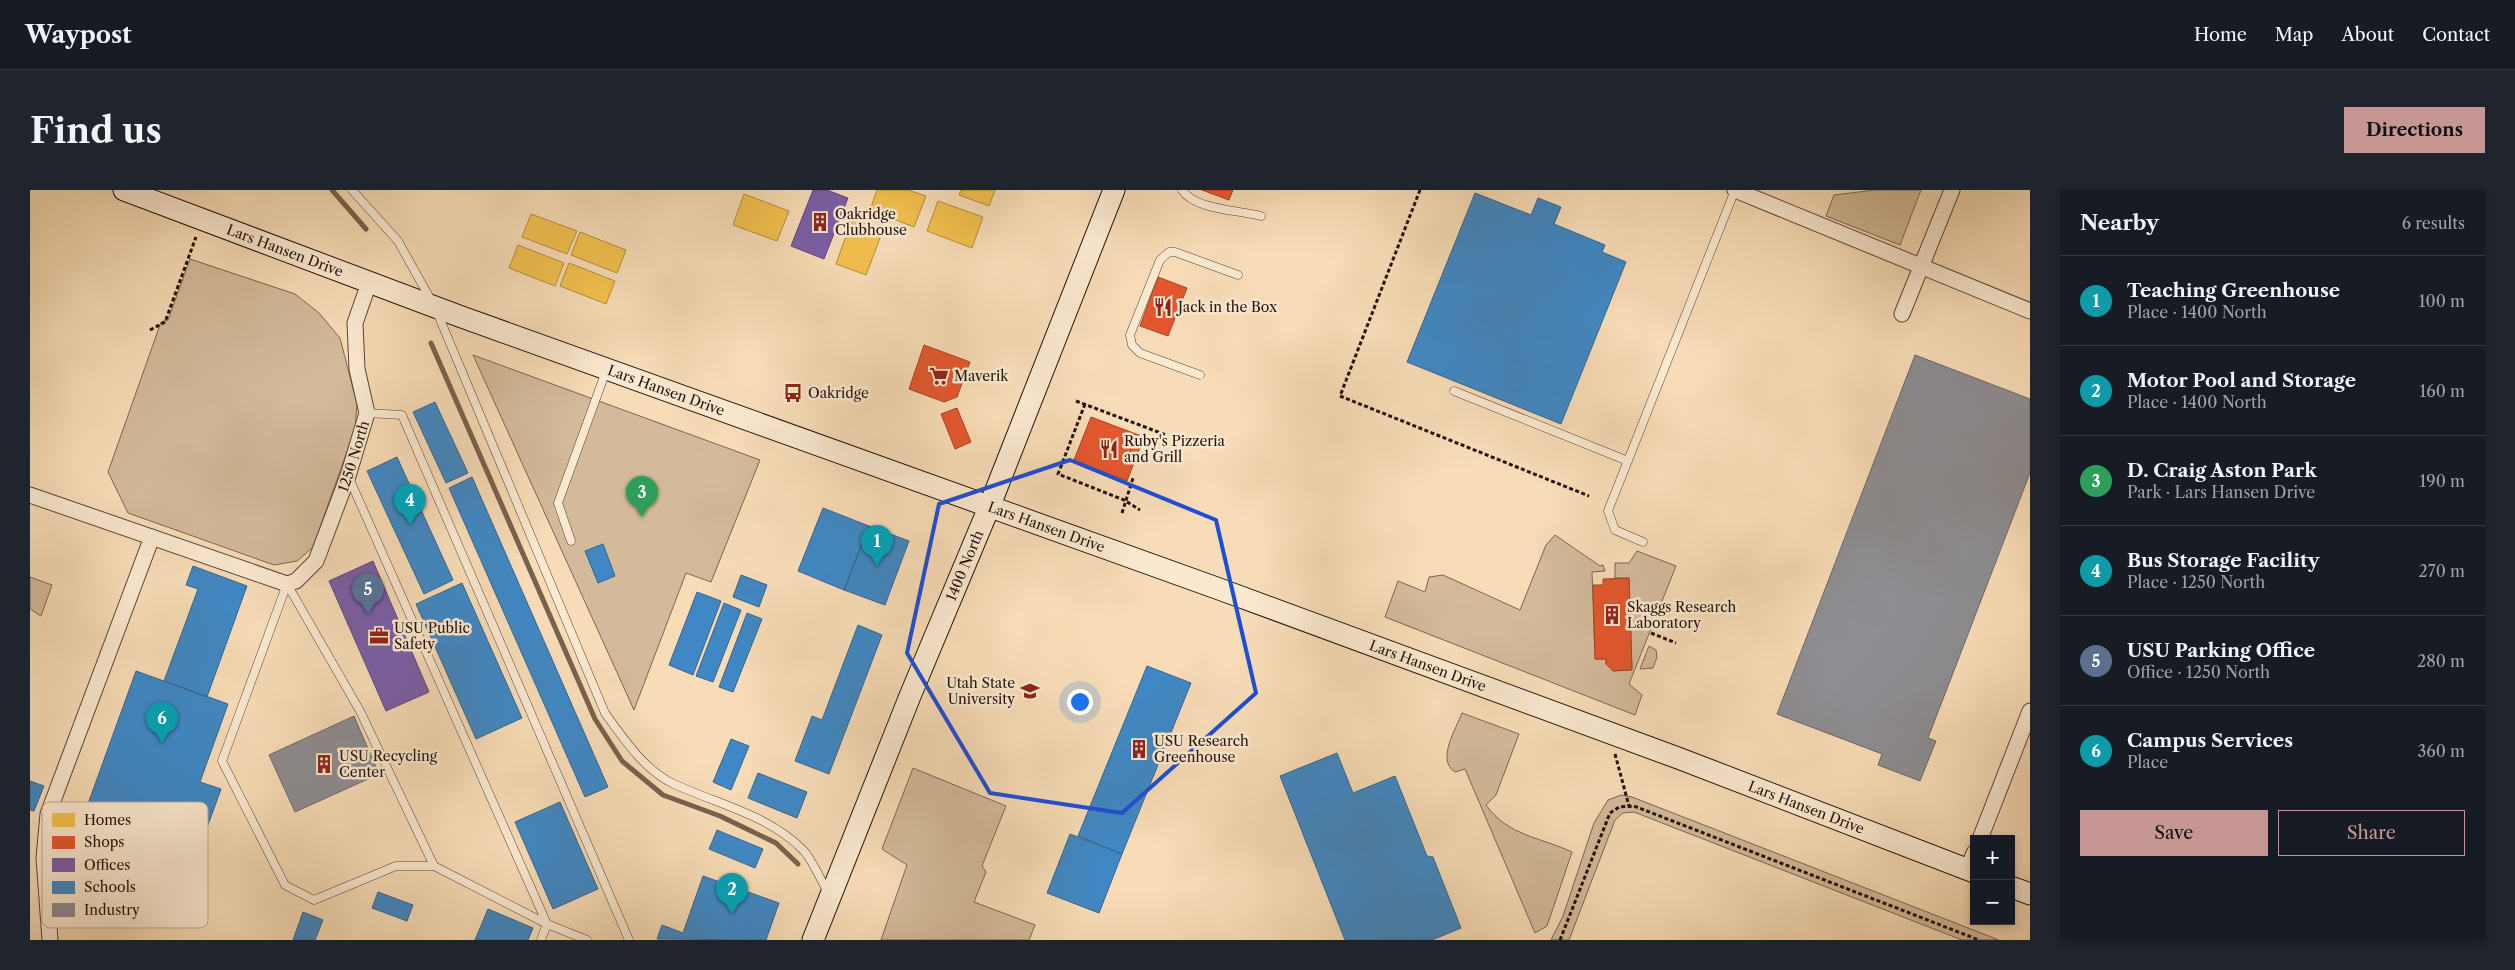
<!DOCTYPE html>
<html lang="en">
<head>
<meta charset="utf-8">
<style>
  :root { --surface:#171b24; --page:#20242c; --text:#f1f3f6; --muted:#9ea1a6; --line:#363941; --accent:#c59692 }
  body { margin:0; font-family:"Libre Caslon Text",serif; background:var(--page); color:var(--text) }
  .controls { position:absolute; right:15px; bottom:15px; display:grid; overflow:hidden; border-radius:0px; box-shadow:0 2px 8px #0003 }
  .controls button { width:45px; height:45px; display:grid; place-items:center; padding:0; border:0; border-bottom:1px solid var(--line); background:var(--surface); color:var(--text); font:25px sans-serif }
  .you { position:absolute; left:1049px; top:511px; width:18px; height:18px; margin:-12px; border:4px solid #fff; border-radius:50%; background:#1a73e8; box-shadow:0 0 0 8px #1a73e833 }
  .badge { display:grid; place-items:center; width:32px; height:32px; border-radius:50%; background:var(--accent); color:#fff; font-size:16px; font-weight:700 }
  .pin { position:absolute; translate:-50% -41px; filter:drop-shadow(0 1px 2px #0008) }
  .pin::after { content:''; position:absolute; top:26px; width:18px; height:15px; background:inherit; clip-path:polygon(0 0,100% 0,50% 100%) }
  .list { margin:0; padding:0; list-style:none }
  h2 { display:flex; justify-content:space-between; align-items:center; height:65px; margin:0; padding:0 20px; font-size:21px }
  h2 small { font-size:16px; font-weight:400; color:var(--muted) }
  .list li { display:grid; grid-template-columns:32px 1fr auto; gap:15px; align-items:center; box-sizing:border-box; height:90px; padding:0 20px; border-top:1px solid var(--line) }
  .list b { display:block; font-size:19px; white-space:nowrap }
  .list p { margin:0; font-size:16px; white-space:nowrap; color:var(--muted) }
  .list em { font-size:16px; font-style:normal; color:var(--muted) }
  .actions { display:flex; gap:10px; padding:15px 20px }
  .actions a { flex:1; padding:11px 0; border:1px solid var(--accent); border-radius:0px; text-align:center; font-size:18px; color:var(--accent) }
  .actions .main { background:var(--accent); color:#111 }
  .map { position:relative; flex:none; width:2000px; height:750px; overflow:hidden; border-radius:0px }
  header { display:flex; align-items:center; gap:30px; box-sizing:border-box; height:70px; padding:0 25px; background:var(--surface); border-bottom:1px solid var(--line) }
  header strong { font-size:24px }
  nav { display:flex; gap:28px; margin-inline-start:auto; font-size:18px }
  .intro { display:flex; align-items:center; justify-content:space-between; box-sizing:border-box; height:120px; padding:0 30px }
  h1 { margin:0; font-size:35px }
  .button { padding:12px 22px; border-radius:0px; background:var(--accent); color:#111; font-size:18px; font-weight:700 }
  main { display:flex; gap:30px; padding:0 30px }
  aside { flex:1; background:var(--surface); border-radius:0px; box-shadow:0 2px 8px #0003 }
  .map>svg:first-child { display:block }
</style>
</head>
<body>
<header>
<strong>Waypost</strong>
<nav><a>Home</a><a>Map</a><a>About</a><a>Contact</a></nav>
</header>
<div class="intro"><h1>Find us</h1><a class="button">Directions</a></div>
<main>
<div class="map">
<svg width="2000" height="750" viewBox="0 0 2000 750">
  <rect width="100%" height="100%" fill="#f7dcb7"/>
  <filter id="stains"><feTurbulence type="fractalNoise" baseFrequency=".004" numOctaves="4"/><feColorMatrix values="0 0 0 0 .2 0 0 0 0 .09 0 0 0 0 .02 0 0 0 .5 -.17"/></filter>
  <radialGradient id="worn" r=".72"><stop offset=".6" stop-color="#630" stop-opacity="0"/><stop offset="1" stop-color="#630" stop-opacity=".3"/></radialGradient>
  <path fill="#d3ba9a" stroke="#7b6652" d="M1845 0H1891L1870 55 1796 26 1804 5Z
    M160 69 265 104 289 123 310 148 327 214 325 239 283 357 267 371 244 375 98 323 78 282 131 132 138 130Z
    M443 165 730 270 681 392 656 383 604 520Z
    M1525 345 1570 376 1573 375 1575 381 1562 382 1565 469H1576V474L1583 481 1602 479 1599 388H1585V373H1599L1607 361 1646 376 1599 494 1612 505 1605 525 1355 427 1368 391 1395 402 1399 387 1413 385 1490 420 1516 355Z
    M0 387 22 395 11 426 0 419Z
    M1619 456 1626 460 1627 467 1623 478 1610 479Z
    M1432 523 1489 544 1466 605 1456 615C1478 646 1510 647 1542 662L1517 736 1505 743 1435 579 1425 582C1406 570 1426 539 1432 523Z
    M883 578 976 616 952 676 956 682 944 712 1005 735 999 750H851L877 675 852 659Z
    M1591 605 1602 607 1969 750H1932L1604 622 1593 623 1585 630 1539 750H1521L1533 726 1564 633 1578 610Z"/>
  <path fill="#f2c14e" stroke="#b48c3a" d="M847 0H878L896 6 884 37 840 20Z
    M931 0H965L959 16 929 5Z
    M714 4 759 21 747 51 703 35Z
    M908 11 953 27 942 58 897 41Z
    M501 24 547 41 537 64 492 47Z
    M822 29 853 40 836 85 806 74Z
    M550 42 596 60 587 83 541 65Z
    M488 55 534 73 525 96 479 78Z
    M539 73 585 91 576 114 530 96Z"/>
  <path fill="#e4572e" stroke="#aa4223" d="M1172 0H1203L1199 10Z
    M1128 87 1157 98 1138 146 1110 136Z
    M894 155 940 172 927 207 914 212 879 199Z
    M927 218 941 252 925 259 911 224Z
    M1061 227 1114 247 1097 291 1044 270Z
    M1599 388 1602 480 1583 481 1576 474V469H1565L1563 395H1573V389Z"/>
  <path fill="#7b5ea7" stroke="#614778" d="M783 0H797L818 8 794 69 761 56Z
    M343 371 399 502 356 521 299 391Z"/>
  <path fill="#3f88c5" stroke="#37658d" d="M1445 3 1501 25 1508 8 1531 17 1524 34 1575 55 1572 62 1596 72 1531 234 1377 172Z
    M405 212 438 283 416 293 383 222Z
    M367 267 423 390 394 404 337 281Z
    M442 287 578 597 555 607 419 298Z
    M793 318 839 336 814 400 768 381Z
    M839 336 879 351 855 415 814 400Z
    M573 354 585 386 568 393 555 361Z
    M163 376 217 396 177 507 134 491 168 399 156 395Z
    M711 385 737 395 729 417 703 407Z
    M432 393 492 528 446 549 386 414Z
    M667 402 691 411 663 485 639 475Z
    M694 413 711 420 683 492 666 486Z
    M717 423 732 429 703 502 689 497Z
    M828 435 852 445 799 584 765 571 782 526 792 530Z
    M1117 476 1161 493 1092 664 1048 646Z
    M106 481 198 514 170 592 191 599 178 635 155 628 145 657 54 625Z
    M701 549 719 556 701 600 683 592Z
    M1307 563 1323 603 1365 586 1397 666 1403 667 1431 738 1402 750H1315L1250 586Z
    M728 583 777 602 767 628 718 608Z
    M0 591 14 596 4 621 0 620Z
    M530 612 568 699 523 719 485 632Z
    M687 640 733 659 725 678 679 659Z
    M1040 644 1092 664 1069 723 1017 703Z
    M673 686 749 713 736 750 627 749 632 735 653 743Z
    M348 702 383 715 377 731 342 718Z
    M458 719 503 738 498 750H445Z
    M273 722 293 730 285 750H263Z"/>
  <path fill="#8d8d92" stroke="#6d6869" d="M1885 165 2000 209V283L1898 548 1906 551 1890 591 1848 575 1852 564 1747 524Z
    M324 526 349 584 265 622 239 565Z"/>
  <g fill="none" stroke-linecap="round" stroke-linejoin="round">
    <path stroke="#77624e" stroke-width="5" d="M302 0 336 39
      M401 153 565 529 592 571 633 605 690 626 746 653 768 674"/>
    <g stroke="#584435" stroke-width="9">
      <path id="lane" d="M322 0 368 51 402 112
        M1152 0C1165 20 1209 20 1231 26
        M407 122 575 523C593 548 615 581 644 594 687 614 739 625 773 660 779 665 793 693 798 703
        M1170 185 1110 163 1102 155 1100 145 1130 70 1139 62H1145L1208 85
        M1424 201 1598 271
        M337 223 372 225 599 750
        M319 288 517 734 511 750
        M541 351 528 313 576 181
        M1613 352 1585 340 1578 321 1705 0
        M257 394 330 521 404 676 517 734 557 750
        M257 394 192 571 255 695 284 710 366 676H404"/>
    </g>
    <g stroke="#584435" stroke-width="17">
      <g id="street">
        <path d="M1705 0 2000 121"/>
        <path d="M1872 124 1922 0"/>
        <path id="s1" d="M0 305 257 394 266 391 286 371 318 286 337 223 327 179 325 133 339 93"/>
        <path d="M1950 649 2000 521"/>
        <path d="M1937 680 1944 663"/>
        <path d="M20 750 14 668 18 624 122 347"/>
      </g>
    </g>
    <g stroke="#23120a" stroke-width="23">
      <g id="secondary">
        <path id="s2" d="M94 0 429 126 1192 400 1648 568 1944 682"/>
        <path d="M1981 697 2000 704"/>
        <path id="s3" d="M783 750 880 506 960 315 1084 0"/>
      </g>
    </g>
    <path stroke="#23120a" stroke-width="3" stroke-dasharray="4 2.5" stroke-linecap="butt" d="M1390 0 1310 206 1559 306
      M120 140 135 132 166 47
      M1046 211 1136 245
      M1055 214 1028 284 1094 310 1110 320
      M1092 323 1103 288
      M1621 443 1646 453
      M1585 564 1599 616
      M95 644 130 658 166 666
      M69 657 75 637
      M1530 750 1580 623 1589 617 1604 616 1949 750"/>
    <use href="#lane" stroke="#fae8d0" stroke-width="8"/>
    <use href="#street" stroke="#fae8d0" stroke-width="15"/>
    <use href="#secondary" stroke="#fae8d0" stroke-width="21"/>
  </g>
  <path fill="none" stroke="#1d4ed8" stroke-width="4" stroke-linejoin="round" d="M1040 270 1186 330 1226 503 1092 623 960 603 877 463 909 314Z"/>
  <defs>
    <g id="building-bare" transform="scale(1.5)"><path d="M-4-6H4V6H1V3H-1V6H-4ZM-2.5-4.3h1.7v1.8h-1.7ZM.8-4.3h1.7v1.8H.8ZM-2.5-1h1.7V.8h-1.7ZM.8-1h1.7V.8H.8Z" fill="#8f2418" stroke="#fae8d0" stroke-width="2.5" paint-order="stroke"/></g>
    <g id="restaurant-bare" transform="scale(1.5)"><path d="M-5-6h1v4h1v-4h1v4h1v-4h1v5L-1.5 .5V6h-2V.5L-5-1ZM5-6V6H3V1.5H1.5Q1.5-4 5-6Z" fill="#8f2418" stroke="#fae8d0" stroke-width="2.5" paint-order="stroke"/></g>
    <g id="supermarket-bare" transform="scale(1.5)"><path d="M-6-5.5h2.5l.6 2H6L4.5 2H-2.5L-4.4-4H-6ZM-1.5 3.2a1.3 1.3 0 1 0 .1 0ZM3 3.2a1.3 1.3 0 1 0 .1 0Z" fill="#8f2418" stroke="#fae8d0" stroke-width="2.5" paint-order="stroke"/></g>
    <g id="bus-bare" transform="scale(1.5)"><path d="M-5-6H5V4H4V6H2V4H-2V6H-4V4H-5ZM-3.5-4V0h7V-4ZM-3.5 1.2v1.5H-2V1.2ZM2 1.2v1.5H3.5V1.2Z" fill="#8f2418" stroke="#fae8d0" stroke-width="2.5" paint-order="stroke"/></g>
    <g id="office-bare" transform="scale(1.5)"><path d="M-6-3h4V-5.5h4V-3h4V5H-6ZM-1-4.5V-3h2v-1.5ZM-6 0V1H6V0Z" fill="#8f2418" stroke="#fae8d0" stroke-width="2.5" paint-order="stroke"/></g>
    <g id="university-bare" transform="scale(1.5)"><path d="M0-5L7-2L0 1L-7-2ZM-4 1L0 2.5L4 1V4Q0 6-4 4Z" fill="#8f2418" stroke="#fae8d0" stroke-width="2.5" paint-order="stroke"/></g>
  </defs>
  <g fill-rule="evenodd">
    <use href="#building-bare" x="790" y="32"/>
    <use href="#restaurant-bare" x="1133" y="117"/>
    <use href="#supermarket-bare" x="909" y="186"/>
    <use href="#bus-bare" x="763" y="203"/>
    <use href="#restaurant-bare" x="1079" y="259"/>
    <use href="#building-bare" x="1582" y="425"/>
    <use href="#office-bare" x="349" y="446"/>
    <use href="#university-bare" x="1000" y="501"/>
    <use href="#building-bare" x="1109" y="559"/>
    <use href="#building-bare" x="294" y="574"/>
  </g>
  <g text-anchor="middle" stroke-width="5" stroke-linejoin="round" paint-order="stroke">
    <g font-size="14" fill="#23120a" stroke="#fae8d0" text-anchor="start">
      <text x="805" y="29">Oakridge<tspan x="805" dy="16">Clubhouse</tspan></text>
      <text x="1148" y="122">Jack in the Box</text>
      <text x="924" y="191">Maverik</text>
      <text x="778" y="208">Oakridge</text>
      <text x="1094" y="256">Ruby's Pizzeria<tspan x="1094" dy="16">and Grill</tspan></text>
      <text x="1597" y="422">Skaggs Research<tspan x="1597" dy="16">Laboratory</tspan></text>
      <text x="364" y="443">USU Public<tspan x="364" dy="16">Safety</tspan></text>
      <text x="985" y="498" text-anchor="end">Utah State<tspan x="985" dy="16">University</tspan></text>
      <text x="1124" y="556">USU Research<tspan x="1124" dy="16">Greenhouse</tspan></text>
      <text x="309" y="571">USU Recycling<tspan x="309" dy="16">Center</tspan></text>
    </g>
    <g font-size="14" fill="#23120a" stroke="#fae8d0">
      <text dy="5" stroke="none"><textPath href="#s2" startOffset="172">Lars Hansen Drive</textPath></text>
      <text dy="5" stroke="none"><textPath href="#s2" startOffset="578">Lars Hansen Drive</textPath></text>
      <text dy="5" stroke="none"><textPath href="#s1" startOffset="421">1250 North</textPath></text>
      <text dy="5" stroke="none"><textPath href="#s2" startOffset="982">Lars Hansen Drive</textPath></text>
      <text dy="5" stroke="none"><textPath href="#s3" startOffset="404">1400 North</textPath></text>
      <text dy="5" stroke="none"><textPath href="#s2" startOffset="1388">Lars Hansen Drive</textPath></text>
      <text dy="5" stroke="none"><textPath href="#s2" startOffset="1792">Lars Hansen Drive</textPath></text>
    </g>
  </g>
  <rect x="12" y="612" width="166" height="126" rx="8" fill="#fae8d0" stroke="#baa895" stroke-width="1"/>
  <rect x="22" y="623" width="23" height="14" fill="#f2c14e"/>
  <rect x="22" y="646" width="23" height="13" fill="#e4572e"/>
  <rect x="22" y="668" width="23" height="14" fill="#7b5ea7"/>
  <rect x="22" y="691" width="23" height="13" fill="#3f88c5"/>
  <rect x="22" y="713" width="23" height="14" fill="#8d8d92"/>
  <g font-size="14" fill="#23120a">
    <text x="54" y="635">Homes</text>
    <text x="54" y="657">Shops</text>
    <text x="54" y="680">Offices</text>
    <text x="54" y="702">Schools</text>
    <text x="54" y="725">Industry</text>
  </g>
  <rect width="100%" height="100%" filter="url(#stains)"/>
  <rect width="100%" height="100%" fill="url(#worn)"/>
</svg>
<div class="controls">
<button>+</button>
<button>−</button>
</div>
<div class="you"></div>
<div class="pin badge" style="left:847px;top:376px;background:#0f9aa8">1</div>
<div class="pin badge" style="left:702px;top:724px;background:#0f9aa8">2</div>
<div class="pin badge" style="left:612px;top:327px;background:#2e9e5b">3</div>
<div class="pin badge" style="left:380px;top:335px;background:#0f9aa8">4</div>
<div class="pin badge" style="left:338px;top:424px;background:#5c6f8a">5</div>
<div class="pin badge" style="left:132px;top:553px;background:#0f9aa8">6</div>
</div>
<aside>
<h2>Nearby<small>6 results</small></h2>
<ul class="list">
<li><span class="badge" style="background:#0f9aa8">1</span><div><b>Teaching Greenhouse</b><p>Place · 1400 North</p></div><em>100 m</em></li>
<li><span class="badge" style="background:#0f9aa8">2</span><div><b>Motor Pool and Storage</b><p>Place · 1400 North</p></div><em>160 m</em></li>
<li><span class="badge" style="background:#2e9e5b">3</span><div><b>D. Craig Aston Park</b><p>Park · Lars Hansen Drive</p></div><em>190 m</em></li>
<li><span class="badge" style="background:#0f9aa8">4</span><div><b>Bus Storage Facility</b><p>Place · 1250 North</p></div><em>270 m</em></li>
<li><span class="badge" style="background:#5c6f8a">5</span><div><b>USU Parking Office</b><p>Office · 1250 North</p></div><em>280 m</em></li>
<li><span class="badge" style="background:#0f9aa8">6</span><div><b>Campus Services</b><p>Place</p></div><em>360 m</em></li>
</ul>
<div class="actions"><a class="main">Save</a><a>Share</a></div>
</aside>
</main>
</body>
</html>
